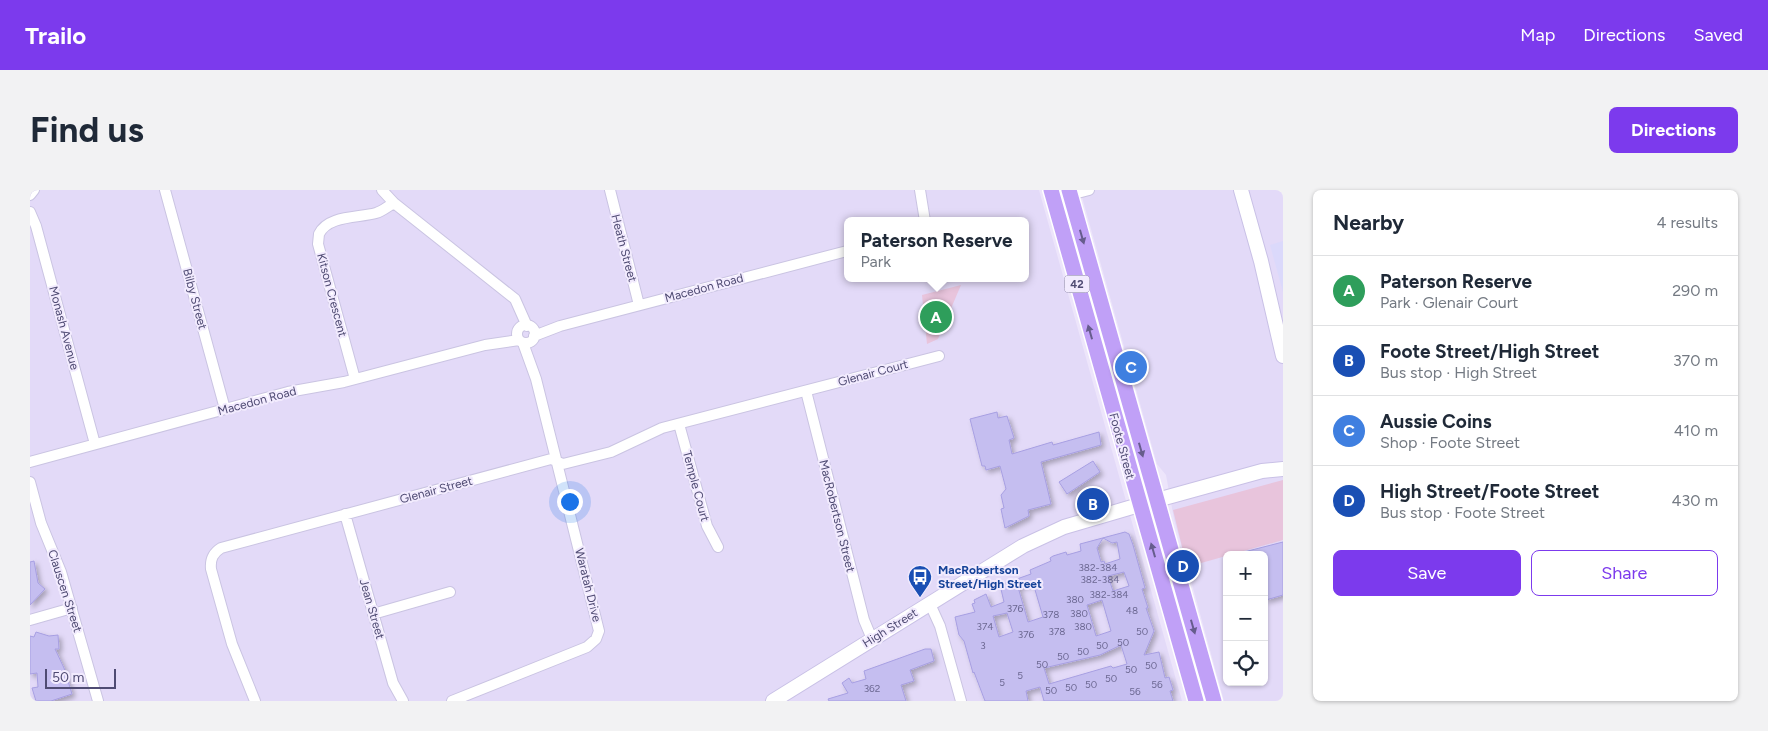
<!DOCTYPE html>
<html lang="en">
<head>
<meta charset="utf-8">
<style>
  :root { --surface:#fff; --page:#f2f2f3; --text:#1f2937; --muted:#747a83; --line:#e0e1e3; --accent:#7c3aed }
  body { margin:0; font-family:Figtree,sans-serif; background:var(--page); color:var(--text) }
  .controls { position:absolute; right:15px; bottom:15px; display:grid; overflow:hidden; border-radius:8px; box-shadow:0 1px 4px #0004 }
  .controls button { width:45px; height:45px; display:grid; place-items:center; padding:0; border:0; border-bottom:1px solid var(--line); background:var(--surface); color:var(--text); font:25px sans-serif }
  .scale { position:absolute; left:15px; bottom:12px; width:71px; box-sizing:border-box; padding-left:5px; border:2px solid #4f4b73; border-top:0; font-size:14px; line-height:18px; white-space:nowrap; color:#4f4b73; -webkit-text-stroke:4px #f2ebfe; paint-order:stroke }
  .you { position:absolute; left:539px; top:311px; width:18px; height:18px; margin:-12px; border:4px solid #fff; border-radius:50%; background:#1a73e8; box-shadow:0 0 0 8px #1a73e833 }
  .badge { display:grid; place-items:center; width:32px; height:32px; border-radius:50%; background:var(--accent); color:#fff; font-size:16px; font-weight:700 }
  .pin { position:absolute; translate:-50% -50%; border:2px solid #fff; box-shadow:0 1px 5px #0006 }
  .popup { position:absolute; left:814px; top:27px; width:185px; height:65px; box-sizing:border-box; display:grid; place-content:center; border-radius:8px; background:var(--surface); filter:drop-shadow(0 1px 4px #0005); font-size:16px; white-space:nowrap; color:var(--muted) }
  .popup b { font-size:19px; color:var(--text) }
  .popup::after { content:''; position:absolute; left:50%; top:100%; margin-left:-10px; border:10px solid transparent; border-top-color:var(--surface) }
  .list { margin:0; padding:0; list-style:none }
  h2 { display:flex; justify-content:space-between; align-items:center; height:65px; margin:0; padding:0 20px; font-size:21px }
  h2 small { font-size:16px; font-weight:400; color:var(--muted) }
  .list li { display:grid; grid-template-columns:32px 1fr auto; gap:15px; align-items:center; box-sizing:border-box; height:70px; padding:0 20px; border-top:1px solid var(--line) }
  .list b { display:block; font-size:19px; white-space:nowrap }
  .list p { margin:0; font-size:16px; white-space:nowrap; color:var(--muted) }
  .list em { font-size:16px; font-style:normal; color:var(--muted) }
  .actions { display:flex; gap:10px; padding:15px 20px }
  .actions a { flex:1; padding:11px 0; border:1px solid var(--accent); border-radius:8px; text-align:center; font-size:18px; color:var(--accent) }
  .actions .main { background:var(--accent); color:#fff }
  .icon { flex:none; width:28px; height:28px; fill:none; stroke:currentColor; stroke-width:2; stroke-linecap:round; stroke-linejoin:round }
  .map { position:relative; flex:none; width:1253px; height:511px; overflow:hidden; border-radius:8px }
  header { display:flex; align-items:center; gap:30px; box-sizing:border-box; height:70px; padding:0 25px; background:var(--accent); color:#fff }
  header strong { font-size:24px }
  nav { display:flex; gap:28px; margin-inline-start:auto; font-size:18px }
  .intro { display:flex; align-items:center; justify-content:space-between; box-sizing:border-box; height:120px; padding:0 30px }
  h1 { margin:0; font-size:35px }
  .button { padding:12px 22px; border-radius:8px; background:var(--accent); color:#fff; font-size:18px; font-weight:700 }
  main { display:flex; gap:30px; padding:0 30px }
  aside { flex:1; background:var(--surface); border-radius:8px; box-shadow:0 1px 4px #0004 }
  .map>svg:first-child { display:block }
</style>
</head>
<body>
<header>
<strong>Trailo</strong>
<nav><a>Map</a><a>Directions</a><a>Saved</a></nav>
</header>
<div class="intro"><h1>Find us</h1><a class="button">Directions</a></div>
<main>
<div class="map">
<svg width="1253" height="511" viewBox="0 0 1253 511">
  <defs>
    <filter id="shadow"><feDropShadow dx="3" dy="3" stdDeviation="2.5" flood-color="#0004"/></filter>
  </defs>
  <rect width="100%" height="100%" fill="#ede5fb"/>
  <path fill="#e3daf8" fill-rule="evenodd" d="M0 0H1009L1152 511H0ZM817 31H995V88H817Z
    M1050 0H1253V511H1194L1144 329 1136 285 1127 274ZM1197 365H1234V492H1197Z"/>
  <path fill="#dbd9fb" d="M1253 51V102L1240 55Z"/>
  <path fill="#e8c4dc" d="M931 95 908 149 897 154 892 105Z
    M1253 290V350L1157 377 1143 320Z"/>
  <path fill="#c5bef0" stroke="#a79fe2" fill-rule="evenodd" filter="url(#shadow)" d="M967 222 968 228 977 226 984 248 979 250 982 264 1022 252 1023 255 1069 242 1071 255 1011 272 1021 314 998 320 999 326 975 338 971 319 974 318 971 305 976 299 970 276 956 280 955 276H952L940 229Z
    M1063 271 1070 282 1037 304 1029 292Z
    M1095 342 1099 344 1103 355 1115 398 1112 399 1118 418H1116L1124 441 1114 465 1129 462 1135 488 1139 487 1143 500 1140 501 1143 511H1014L1010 497 996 501 998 511H955L944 482 943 483 934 451 929 445 925 427 945 422 942 414 945 413 944 410 956 404 961 417 974 412 970 395 1001 384 1000 380 1021 371 1020 368 1023 366 1036 362 1037 365 1051 361 1050 354ZM1073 348 1082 353 1087 352 1090 369 1075 374 1074 371 1071 372 1067 358ZM1094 382 1099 396 1083 401 1078 386ZM1003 393 1013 427 998 432 988 397ZM1072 410 1081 441 1066 446 1057 415ZM977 423 983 442 969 447 963 426ZM1091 455 1097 474 1083 478 1081 476 1019 494 1014 478 1070 465Z
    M1253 352V405L1236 410 1234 365H1214V362Z
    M4 371 8 393 15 399 0 415V372Z
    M6 442 19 446 28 445 29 459H25L34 478 42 504 21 511H6L2 498 8 497 7 483 0 484V446L4 447Z
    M895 459H901L904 471 880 480 884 491 871 495 876 511H799L798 509 818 503 812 493 819 488 822 493 836 489 834 481Z"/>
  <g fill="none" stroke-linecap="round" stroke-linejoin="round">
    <g stroke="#cac4e2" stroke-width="12">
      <path id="minor" d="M135 0 195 219
        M352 0 364 13 485 109 497 136
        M580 0 609 115
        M890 0 895 31
        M0 5 4 0
        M1040 5 1059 0
        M0 22 6 36 65 254
        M487 144a9 9 0 1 1 18 0a9 9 0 1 1-18 0Z
        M504 146 530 136 817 61
        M325 189 288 54 289 44C298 25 329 28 346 23 353 21 358 16 364 13
        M776 201 834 430 842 449
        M649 234 677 336 688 357
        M0 272 258 202 314 192 455 155 489 150
        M0 292 11 333 31 382 68 511
        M315 324 363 493 373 511
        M900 414 910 436 931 511
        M343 424 420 402
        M0 430 42 418
        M225 511 202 454 181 379C180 369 183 363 191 358L521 269 533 274 581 262 632 238 909 166
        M422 511 557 457 566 449 569 441 506 189 493 153"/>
    </g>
    <g stroke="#c9c1e6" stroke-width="16">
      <path id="secondary" d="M1211 0 1231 71 1253 166
        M1127 310 1232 281 1253 279
        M743 511 993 356 1034 337 1109 315"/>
    </g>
    <g stroke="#fff" stroke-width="18">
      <path id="primary" d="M1021 0 1166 511
        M1039 0 1184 511"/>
    </g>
    <use href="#minor" stroke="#fff" stroke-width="10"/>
    <use href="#secondary" stroke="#fff" stroke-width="14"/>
    <use href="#primary" stroke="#c0a0f7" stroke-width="15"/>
  </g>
  <defs><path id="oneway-solid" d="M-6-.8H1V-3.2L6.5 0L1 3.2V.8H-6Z" transform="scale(1.25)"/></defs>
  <g fill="#665c8d">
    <use href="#oneway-solid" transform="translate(1052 47) rotate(74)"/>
    <use href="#oneway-solid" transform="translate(1060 142) rotate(-106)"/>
    <use href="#oneway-solid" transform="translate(1111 260) rotate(74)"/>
    <use href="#oneway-solid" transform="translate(1123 360) rotate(-106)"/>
    <use href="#oneway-solid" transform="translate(1163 437) rotate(74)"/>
  </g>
  <defs>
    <g id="bus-pin" transform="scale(1.25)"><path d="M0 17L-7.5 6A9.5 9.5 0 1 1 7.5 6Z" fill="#1a4fb4" stroke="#f2ebfe"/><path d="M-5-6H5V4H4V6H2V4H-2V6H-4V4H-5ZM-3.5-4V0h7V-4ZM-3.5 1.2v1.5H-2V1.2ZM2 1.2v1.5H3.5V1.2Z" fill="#fff"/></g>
  </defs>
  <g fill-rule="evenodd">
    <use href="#bus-pin" x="890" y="387"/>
  </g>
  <g text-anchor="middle" stroke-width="4" stroke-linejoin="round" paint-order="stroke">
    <g font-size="10" fill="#6c6892">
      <text x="1068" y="381">382-384</text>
      <text x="1070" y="393">382-384</text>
      <text x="1079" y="408">382-384</text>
      <text x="1045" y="413">380</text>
      <text x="985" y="422">376</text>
      <text x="1102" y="424">48</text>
      <text x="1049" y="427">380</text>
      <text x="1021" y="428">378</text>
      <text x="955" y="440">374</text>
      <text x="1053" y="440">380</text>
      <text x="1027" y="445">378</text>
      <text x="1112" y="445">50</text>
      <text x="996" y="448">376</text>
      <text x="1093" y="456">50</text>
      <text x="953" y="459">3</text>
      <text x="1072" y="459">50</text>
      <text x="1053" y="465">50</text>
      <text x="1033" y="470">50</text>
      <text x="1012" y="478">50</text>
      <text x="1121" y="479">50</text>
      <text x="1101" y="483">50</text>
      <text x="990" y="489">5</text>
      <text x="1081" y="492">50</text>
      <text x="972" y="496">5</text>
      <text x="1061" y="498">50</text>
      <text x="1127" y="498">56</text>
      <text x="1041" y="501">50</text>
      <text x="842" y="502">362</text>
      <text x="1021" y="504">50</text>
      <text x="1105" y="505">56</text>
    </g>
    <rect fill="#f2ebfe" stroke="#807b9d" stroke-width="1" x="1034.5" y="85.5" width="25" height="17" rx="4"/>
    <g font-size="11" font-weight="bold" fill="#4f4b73">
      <text x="1047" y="98">42</text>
    </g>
    <g font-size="12" fill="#4f4b73" stroke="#f2ebfe">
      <text transform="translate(594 58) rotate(75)" y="4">Heath Street</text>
      <text transform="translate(674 98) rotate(-15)" y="4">Macedon Road</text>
      <text transform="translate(302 105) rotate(75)" y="4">Kitson Crescent</text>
      <text transform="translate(165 109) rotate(75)" y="4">Bilby Street</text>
      <text transform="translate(34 138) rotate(75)" y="4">Monash Avenue</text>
      <text transform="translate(843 183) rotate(-15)" y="4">Glenair Court</text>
      <text transform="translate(227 211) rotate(-15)" y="4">Macedon Road</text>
      <text transform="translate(1092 256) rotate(75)" y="4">Foote Street</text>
      <text transform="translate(666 296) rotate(75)" y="4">Temple Court</text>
      <text transform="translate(406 300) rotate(-15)" y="4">Glenair Street</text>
      <text transform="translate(807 326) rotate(76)" y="4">MacRobertson Street</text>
      <text transform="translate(558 395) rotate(76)" y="4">Waratah Drive</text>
      <text transform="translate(35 401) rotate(72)" y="4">Clauscen Street</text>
      <text transform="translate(342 419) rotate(74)" y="4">Jean Street</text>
      <text transform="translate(860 438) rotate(-32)" y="4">High Street</text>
    </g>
    <g font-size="12" font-weight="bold" fill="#164399" stroke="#f2ebfe" text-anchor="start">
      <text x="908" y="384">MacRobertson<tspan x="908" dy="14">Street/High Street</tspan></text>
    </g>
  </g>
</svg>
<div class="controls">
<button>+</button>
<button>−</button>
<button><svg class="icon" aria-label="locate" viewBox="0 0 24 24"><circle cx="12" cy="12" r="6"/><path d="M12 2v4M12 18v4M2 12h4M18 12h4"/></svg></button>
</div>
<div class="scale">50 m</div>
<div class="you"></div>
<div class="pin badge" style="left:906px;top:127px;background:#2e9e5b">A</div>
<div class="popup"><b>Paterson Reserve</b>Park</div>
<div class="pin badge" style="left:1063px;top:314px;background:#1a4fb4">B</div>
<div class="pin badge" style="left:1101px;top:177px;background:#3f7fe0">C</div>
<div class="pin badge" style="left:1153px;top:376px;background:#1a4fb4">D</div>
</div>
<aside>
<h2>Nearby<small>4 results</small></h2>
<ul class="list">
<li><span class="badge" style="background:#2e9e5b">A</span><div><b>Paterson Reserve</b><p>Park · Glenair Court</p></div><em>290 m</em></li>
<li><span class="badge" style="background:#1a4fb4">B</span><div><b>Foote Street/High Street</b><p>Bus stop · High Street</p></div><em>370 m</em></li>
<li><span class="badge" style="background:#3f7fe0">C</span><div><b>Aussie Coins</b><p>Shop · Foote Street</p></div><em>410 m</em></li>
<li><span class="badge" style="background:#1a4fb4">D</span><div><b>High Street/Foote Street</b><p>Bus stop · Foote Street</p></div><em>430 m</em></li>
</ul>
<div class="actions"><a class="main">Save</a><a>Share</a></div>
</aside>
</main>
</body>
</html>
